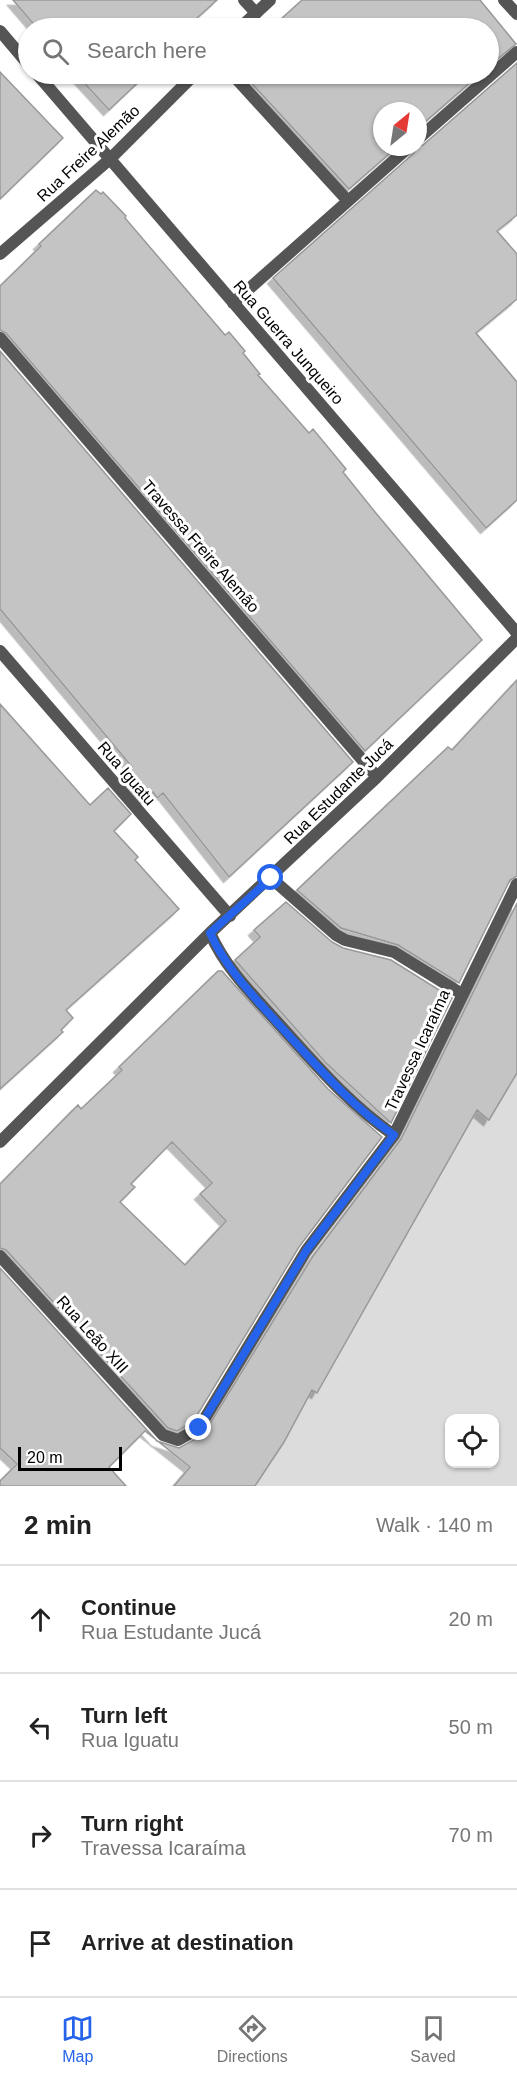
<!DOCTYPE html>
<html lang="en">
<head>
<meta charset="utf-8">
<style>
  :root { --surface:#fff; --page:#f2f2f2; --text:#222; --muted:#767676; --line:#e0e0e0; --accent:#2563eb }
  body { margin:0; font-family:Helvetica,sans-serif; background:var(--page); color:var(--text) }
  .controls { position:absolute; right:18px; bottom:18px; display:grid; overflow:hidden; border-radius:12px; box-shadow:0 2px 4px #0004 }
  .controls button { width:54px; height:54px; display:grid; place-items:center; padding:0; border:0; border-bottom:2px solid var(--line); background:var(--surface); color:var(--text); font:30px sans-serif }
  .compass { position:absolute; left:373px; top:102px; width:54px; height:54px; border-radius:50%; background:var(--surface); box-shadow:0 2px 4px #0004; rotate:30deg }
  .scale { position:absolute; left:18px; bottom:15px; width:104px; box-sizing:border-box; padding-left:6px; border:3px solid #000; border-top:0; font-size:16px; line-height:21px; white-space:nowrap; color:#000; -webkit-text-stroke:4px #fff; paint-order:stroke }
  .stop { position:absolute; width:18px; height:18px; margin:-14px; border:4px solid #2563eb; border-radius:50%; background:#fff }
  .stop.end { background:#2563eb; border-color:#fff; box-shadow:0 2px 6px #0008 }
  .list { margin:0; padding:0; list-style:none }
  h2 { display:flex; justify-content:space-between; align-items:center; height:78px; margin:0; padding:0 24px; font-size:26px }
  h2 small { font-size:20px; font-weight:400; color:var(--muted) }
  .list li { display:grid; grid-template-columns:39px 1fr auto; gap:18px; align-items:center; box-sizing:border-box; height:108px; padding:0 24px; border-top:2px solid var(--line) }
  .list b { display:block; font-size:22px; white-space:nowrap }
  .list p { margin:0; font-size:20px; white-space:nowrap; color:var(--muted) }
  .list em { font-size:20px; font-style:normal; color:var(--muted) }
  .icon { flex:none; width:33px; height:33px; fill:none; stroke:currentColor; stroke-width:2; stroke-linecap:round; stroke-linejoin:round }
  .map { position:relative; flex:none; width:517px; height:1486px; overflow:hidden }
  .search { position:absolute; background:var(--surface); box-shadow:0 2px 4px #0004; left:18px; right:18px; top:18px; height:66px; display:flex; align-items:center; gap:15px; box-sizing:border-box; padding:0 21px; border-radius:33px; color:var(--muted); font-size:22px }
  .sheet { height:510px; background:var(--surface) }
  nav { display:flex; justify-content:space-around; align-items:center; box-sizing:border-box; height:84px; border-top:2px solid var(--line); background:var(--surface); font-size:16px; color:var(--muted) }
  nav a { display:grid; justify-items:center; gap:3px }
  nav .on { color:var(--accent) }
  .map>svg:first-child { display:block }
</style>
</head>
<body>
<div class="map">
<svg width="517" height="1486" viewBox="0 0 517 1486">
  <defs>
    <filter id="shadow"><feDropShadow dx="-5.5" dy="5.5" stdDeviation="0" flood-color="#0004"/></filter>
  </defs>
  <rect width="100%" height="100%" fill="#fff"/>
  <path fill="#dcdcdc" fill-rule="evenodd" d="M517 1033V1486H256ZM450 1418H494V1464H450Z"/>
  <path fill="#c4c4c4" stroke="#999" stroke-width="1.5" fill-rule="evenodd" filter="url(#shadow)" d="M13 0H217L186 28H37Z
    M302 0H480L516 44 489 66V28H289L281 19Z
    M517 63V215L497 231 517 254V299L476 333 517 382V500L486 528 273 278 414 153 417 147 423 145Z
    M0 72 63 138 0 199Z
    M76 74H147L109 110Z
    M243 74H480L418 128V111H382V147H397L349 189Z
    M96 190 101 194 103 192 126 216 125 218 225 335 229 332 245 351 243 353 260 374 258 375 309 433 313 429 346 469 343 472 375 512 482 640 365 751 6 333 0 330V286L41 246 39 244Z
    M0 351 353 762 229 877 163 793 157 798 153 792 142 802 120 777 132 767 0 609Z
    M517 680V876L510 880 459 983 398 945 341 928 297 890 448 747 452 750Z
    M0 704 90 805 108 788 131 814 114 831 138 857 135 860 179 909 66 1010 73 1018 61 1030 63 1032 0 1089Z
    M286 902 332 942 343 948 391 960 452 998 391 1123 326 1063 235 960 260 937 254 930Z
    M517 903V1073L489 1120 477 1110 317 1393 312 1390 284 1442 255 1486H174L190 1467 145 1431 109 1467 126 1486H0V1481L17 1464 0 1448V1268L157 1441 179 1448 203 1435 313 1256 401 1139Z
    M218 971H222L328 1089 382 1137 299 1247 193 1422 177 1431 168 1428 6 1250 0 1248V1184L78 1105 81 1109 122 1070 119 1067ZM172 1142 212 1183 200 1194 226 1221 185 1265 120 1202 135 1187 131 1184Z"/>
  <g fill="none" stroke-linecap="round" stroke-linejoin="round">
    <path stroke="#555" stroke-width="12" d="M244 0 256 13
      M271 878 336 935 345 940 394 952 462 994"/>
    <path stroke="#555" stroke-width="12" d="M504 0 517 14
      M240 28 270 0
      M0 31 28 64
      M37 74 517 633
      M232 74 348 201
      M418 139 517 52
      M0 254 110 159 195 74
      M233 303 409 147
      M0 338 377 777
      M0 651 230 916
      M210 933C226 969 253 995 279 1024 315 1064 350 1105 394 1135
      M0 1142 210 933 377 777 517 638
      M0 1256 163 1435 178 1440 199 1428 306 1251 394 1135 517 884"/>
  </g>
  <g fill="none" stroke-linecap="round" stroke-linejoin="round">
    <path stroke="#2563eb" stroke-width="8" d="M199 1428 306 1251 394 1135C351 1106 317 1066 282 1028 255 998 227 970 210 933L271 878"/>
  </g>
  <g text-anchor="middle" stroke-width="6" stroke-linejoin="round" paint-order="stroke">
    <g font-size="16" fill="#000" stroke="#fff">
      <text transform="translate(88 153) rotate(-43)" y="6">Rua Freire Alemão</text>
      <text transform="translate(289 342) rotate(49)" y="6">Rua Guerra Junqueiro</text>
      <text transform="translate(201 546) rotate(49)" y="6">Travessa Freire Alemão</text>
      <text transform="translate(127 773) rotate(49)" y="6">Rua Iguatu</text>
      <text transform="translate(338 791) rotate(-44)" y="6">Rua Estudante Jucá</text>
      <text transform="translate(417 1050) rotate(-65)" y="6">Travessa Icaraíma</text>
      <text transform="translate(93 1334) rotate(48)" y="6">Rua Leão XIII</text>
    </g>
  </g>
</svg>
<div class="controls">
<button><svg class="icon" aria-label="locate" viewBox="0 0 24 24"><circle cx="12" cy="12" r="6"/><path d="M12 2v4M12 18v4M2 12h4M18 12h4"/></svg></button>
</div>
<svg class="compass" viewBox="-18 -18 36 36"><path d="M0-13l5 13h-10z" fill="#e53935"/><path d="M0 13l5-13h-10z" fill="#767676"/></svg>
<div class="scale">20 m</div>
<div class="stop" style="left:271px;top:878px"></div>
<div class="stop end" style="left:199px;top:1428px"></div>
<div class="search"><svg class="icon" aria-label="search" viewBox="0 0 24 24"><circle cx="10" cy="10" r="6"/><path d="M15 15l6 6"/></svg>Search here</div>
</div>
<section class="sheet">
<h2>2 min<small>Walk · 140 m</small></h2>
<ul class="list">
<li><svg class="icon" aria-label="ahead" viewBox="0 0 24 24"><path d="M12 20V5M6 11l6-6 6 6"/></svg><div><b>Continue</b><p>Rua Estudante Jucá</p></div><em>20 m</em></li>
<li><svg class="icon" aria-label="left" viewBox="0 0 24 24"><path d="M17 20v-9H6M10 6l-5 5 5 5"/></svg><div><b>Turn left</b><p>Rua Iguatu</p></div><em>50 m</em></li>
<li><svg class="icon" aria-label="right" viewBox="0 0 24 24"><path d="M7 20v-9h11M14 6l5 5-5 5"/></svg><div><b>Turn right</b><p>Travessa Icaraíma</p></div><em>70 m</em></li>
<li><svg class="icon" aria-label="arrive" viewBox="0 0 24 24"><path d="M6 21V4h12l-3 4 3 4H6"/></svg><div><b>Arrive at destination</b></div></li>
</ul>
</section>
<nav>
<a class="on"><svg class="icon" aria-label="map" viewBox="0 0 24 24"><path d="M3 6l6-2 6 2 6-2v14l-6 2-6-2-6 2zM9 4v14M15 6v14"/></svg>Map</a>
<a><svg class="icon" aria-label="directions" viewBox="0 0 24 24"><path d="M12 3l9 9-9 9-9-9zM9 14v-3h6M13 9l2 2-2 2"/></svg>Directions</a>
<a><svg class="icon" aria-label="saved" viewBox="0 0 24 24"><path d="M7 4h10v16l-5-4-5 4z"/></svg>Saved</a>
</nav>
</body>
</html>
